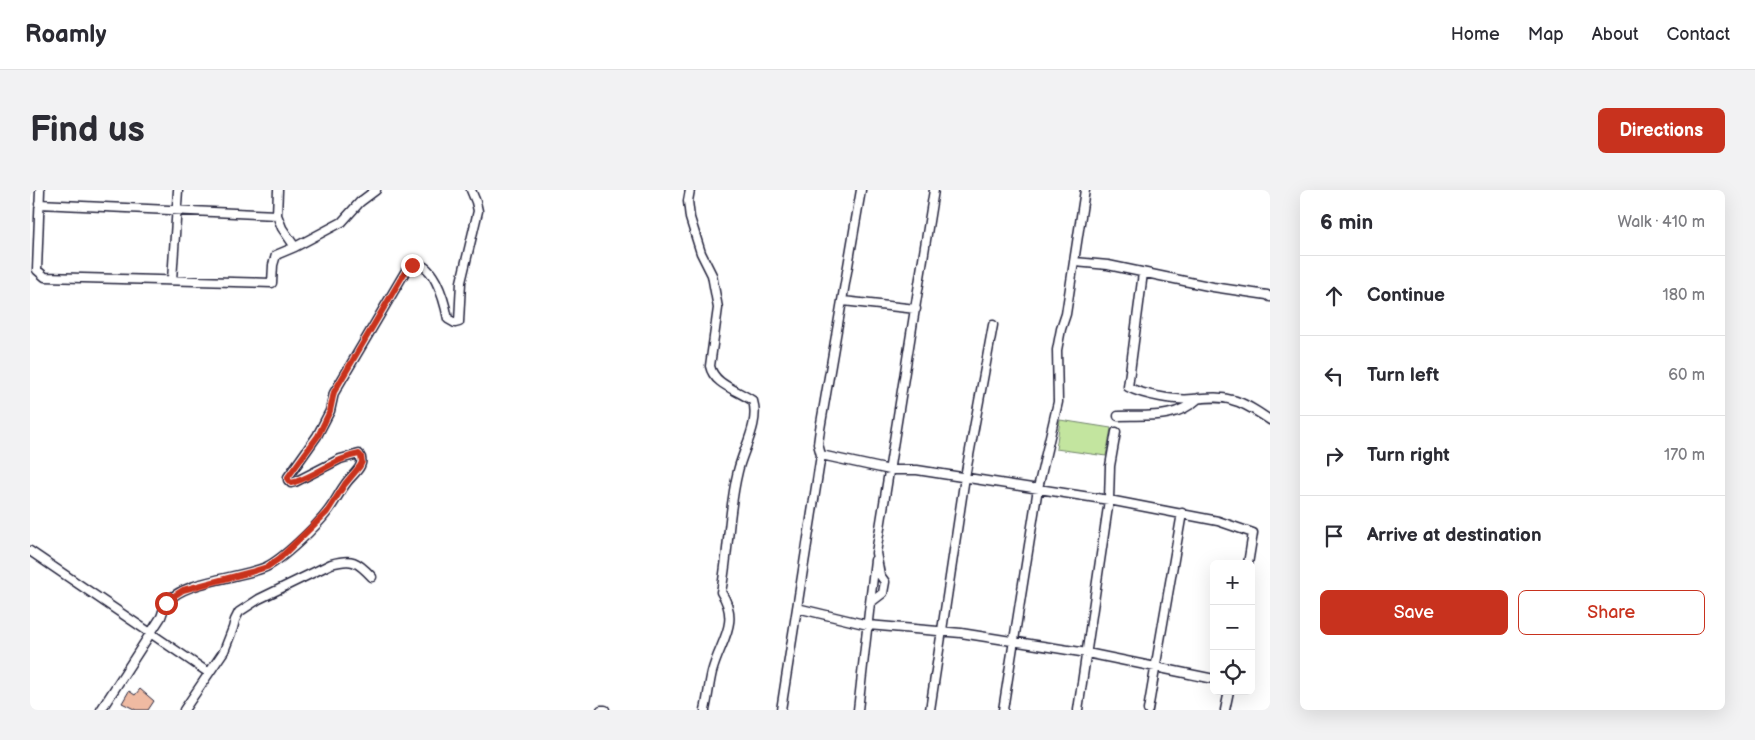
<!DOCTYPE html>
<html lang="en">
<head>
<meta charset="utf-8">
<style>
  :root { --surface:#fff; --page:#f2f2f3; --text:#2b2b33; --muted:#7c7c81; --line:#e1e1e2; --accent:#c8321e }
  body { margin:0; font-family:"Balsamiq Sans",sans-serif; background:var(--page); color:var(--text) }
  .controls { position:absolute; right:15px; bottom:15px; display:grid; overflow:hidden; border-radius:8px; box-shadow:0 5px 20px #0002 }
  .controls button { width:45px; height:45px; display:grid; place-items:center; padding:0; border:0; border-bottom:1px solid var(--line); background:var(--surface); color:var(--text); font:25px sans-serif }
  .stop { position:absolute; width:15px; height:15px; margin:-11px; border:4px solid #c8321e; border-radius:50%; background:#fff }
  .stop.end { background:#c8321e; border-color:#fff; box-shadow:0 1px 5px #0008 }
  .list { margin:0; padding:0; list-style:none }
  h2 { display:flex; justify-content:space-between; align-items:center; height:65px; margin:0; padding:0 20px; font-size:21px }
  h2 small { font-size:16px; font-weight:400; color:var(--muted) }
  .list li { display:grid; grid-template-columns:32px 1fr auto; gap:15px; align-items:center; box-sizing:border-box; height:80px; padding:0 20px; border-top:1px solid var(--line) }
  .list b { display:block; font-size:19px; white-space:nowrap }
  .list em { font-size:16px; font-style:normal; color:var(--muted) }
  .actions { display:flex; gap:10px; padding:15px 20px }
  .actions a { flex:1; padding:11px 0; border:1px solid var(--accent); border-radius:8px; text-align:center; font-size:18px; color:var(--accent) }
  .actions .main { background:var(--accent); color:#fff }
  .icon { flex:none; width:28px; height:28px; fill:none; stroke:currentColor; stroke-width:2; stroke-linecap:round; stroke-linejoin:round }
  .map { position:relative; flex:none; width:1240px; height:520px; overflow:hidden; border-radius:8px }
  header { display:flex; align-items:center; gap:30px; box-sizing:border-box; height:70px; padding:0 25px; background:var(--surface); border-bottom:1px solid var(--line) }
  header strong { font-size:24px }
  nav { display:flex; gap:28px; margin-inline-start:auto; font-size:18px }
  .intro { display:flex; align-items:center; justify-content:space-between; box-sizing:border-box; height:120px; padding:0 30px }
  h1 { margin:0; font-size:35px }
  .button { padding:12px 22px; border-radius:8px; background:var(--accent); color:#fff; font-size:18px; font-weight:700 }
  main { display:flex; gap:30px; padding:0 30px }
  aside { flex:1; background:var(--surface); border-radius:8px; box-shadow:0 5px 20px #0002 }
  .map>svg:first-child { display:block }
</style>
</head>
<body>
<header>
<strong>Roamly</strong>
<nav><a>Home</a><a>Map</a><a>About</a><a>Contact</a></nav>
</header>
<div class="intro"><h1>Find us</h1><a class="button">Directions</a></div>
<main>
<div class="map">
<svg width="1240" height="520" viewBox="0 0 1240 520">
  <rect width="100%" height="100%" fill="#fff"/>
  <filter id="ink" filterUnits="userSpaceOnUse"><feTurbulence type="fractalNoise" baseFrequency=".02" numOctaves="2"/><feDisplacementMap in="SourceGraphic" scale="10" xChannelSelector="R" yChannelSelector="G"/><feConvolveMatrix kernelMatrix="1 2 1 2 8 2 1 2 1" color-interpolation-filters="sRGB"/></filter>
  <g filter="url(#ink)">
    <path fill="#c3e59f" stroke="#72846d" d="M1030 230 1081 238 1076 266 1026 259Z"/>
    <path fill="#efbaa2" stroke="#22223b" d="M110 499 124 511 118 520H106L92 513 99 501 105 505Z"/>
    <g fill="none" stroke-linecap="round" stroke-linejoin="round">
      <g stroke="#22223b" stroke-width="11">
        <path id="street" d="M10 0 7 80 15 87 242 93 243 75 246 65 265 57 252 38 247 25 248 0
          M660 0 658 11 660 28 671 63 682 85 688 118 680 176C684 195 708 200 723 211 730 233 713 259 708 281 698 321 699 362 691 402 711 433 690 451 682 482 679 494 678 507 675 520
          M9 14 247 25
          M265 57 312 32 330 12 346 0
          M1045 72 1078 75 1183 97 1237 105 1240 107
          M1113 83 1098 197C1113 205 1146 211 1163 209 1176 208 1189 206 1202 210 1216 213 1229 223 1240 230
          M142 90 148 0
          M813 111 886 119
          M1088 226C1118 225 1145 230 1169 208
          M791 265 860 280H887L1079 310 1188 331 1223 343 1218 374
          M0 361 179 483
          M840 413 845 370
          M767 418 838 435 931 443 1057 463 1184 489
          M71 520 131 427C133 422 134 416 137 413 151 391 211 388 236 377 253 369 286 337 298 321 305 312 310 301 317 292 323 284 337 275 329 264L310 269 265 292 261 293 258 290V287L287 246 300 221 304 203 378 77C402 62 415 113 418 129L425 133 429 132 431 92 448 21 446 12 441 0
          M154 520 194 461 203 438 205 430 209 422 229 409 301 374C322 368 327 371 342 387
          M571 520H575
          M751 520 791 265 788 254 790 239 831 0
          M828 520 840 413 853 403 855 392 850 385 846 363 904 0
          M900 520 935 287 963 135
          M973 520 1008 298 1028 212 1027 160 1031 139 1036 124 1055 0
          M1048 520 1079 310 1080 276 1086 242
          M1118 520 1152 323
          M1195 520 1199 501"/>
      </g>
      <use href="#street" stroke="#fff" stroke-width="8"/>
    </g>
  </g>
  <g fill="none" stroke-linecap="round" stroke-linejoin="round" filter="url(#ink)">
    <path stroke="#c8321e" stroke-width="6" d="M136 413 144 406 153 400 221 382 237 377 250 368 297 322 315 294 330 276 332 272 331 266 329 264C305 268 288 285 265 292L261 293 258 290V287L288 246 300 221 304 202 378 77 382 75"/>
  </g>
</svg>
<div class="controls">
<button>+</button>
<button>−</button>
<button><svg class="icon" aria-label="locate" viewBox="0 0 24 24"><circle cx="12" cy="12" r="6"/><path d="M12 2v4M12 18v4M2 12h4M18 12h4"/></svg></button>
</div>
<div class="stop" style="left:136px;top:413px"></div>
<div class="stop end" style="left:382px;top:75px"></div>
</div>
<aside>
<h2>6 min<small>Walk · 410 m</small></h2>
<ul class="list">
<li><svg class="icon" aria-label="ahead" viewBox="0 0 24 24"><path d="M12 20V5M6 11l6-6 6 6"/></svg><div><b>Continue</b></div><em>180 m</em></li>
<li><svg class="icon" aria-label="left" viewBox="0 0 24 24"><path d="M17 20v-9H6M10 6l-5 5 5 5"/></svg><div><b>Turn left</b></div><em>60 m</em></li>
<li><svg class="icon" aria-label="right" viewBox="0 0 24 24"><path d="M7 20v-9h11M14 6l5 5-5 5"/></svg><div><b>Turn right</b></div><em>170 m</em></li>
<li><svg class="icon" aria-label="arrive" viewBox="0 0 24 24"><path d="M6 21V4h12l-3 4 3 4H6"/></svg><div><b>Arrive at destination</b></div></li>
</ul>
<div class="actions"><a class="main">Save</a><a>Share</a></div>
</aside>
</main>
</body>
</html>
